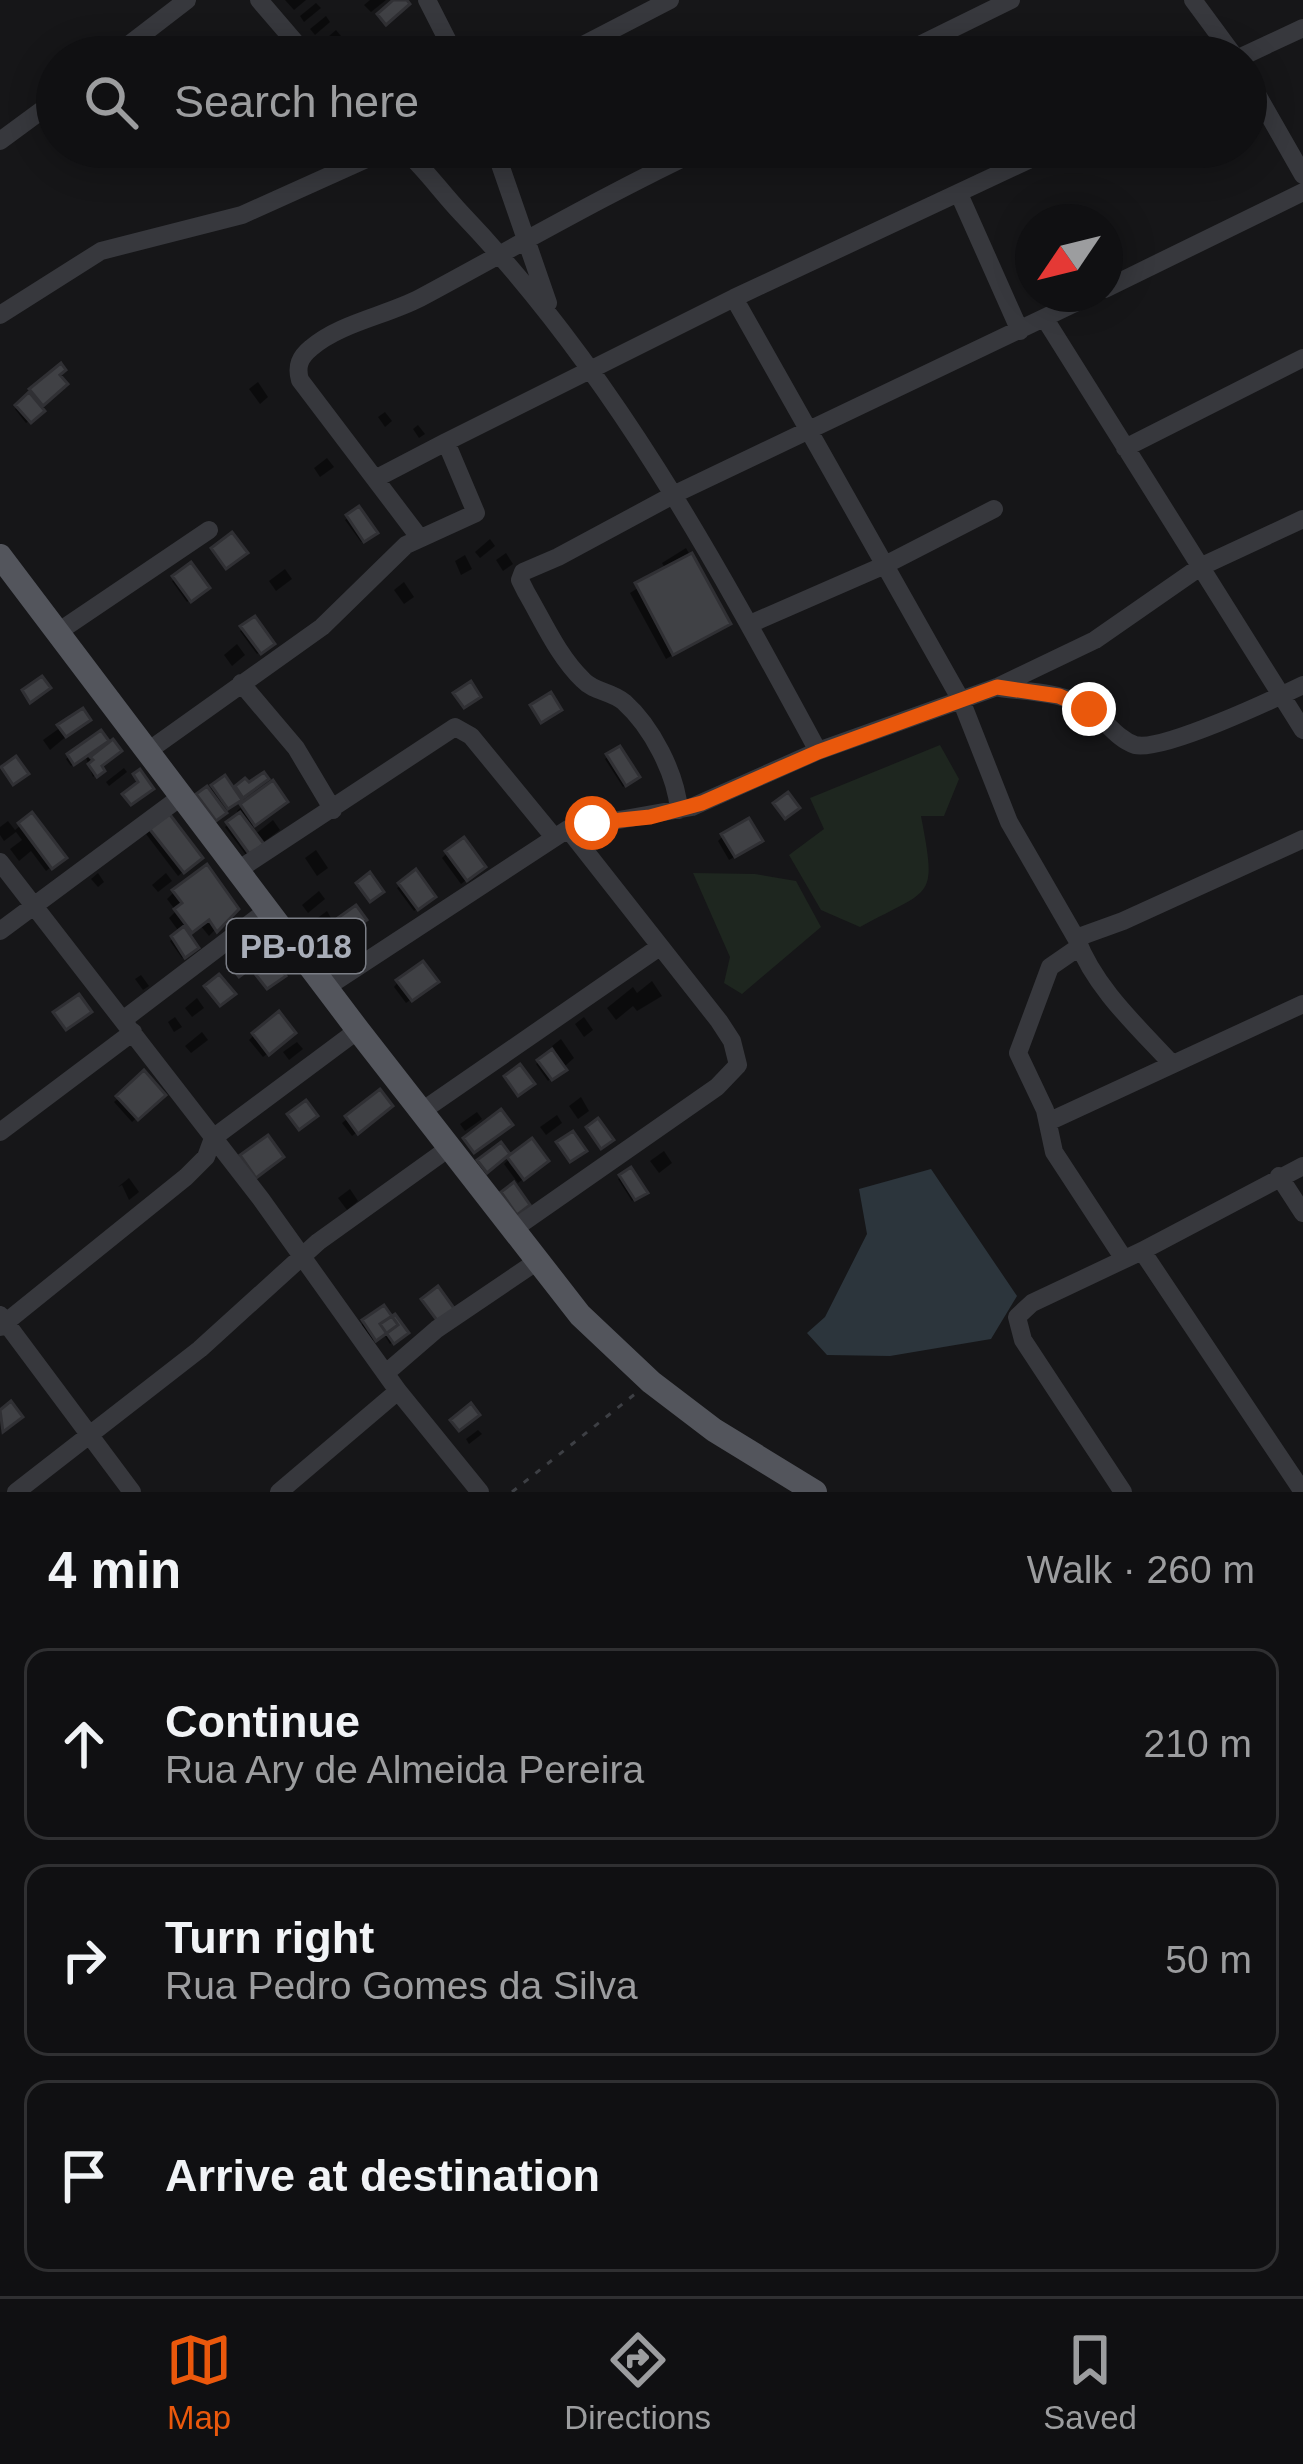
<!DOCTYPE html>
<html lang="en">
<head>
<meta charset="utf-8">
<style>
  :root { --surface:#101012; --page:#19191b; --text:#f1f3f6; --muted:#9c9d9f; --line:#303032; --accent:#ea580c }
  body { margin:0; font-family:Arial,sans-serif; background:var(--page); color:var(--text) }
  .compass { position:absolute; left:1015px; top:204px; width:108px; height:108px; border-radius:50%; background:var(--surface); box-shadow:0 6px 30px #0003; rotate:235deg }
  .stop { position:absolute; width:36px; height:36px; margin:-27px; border:9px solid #ea580c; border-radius:50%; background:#fff }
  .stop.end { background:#ea580c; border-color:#fff; box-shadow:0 3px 12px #0008 }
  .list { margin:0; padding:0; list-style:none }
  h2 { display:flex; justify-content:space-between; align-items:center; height:156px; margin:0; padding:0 48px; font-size:51px }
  h2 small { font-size:39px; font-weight:400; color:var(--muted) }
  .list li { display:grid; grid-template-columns:78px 1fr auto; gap:36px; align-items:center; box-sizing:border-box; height:192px; margin:0 24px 24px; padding:0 24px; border:3px solid var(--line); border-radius:24px }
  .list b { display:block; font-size:45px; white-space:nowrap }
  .list p { margin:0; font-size:39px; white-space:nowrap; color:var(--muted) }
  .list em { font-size:39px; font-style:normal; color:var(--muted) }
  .icon { flex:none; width:66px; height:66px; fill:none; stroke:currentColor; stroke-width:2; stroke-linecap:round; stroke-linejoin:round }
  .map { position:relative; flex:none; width:1303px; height:1492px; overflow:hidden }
  .search { position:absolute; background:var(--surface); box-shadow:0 6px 30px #0003; left:36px; right:36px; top:36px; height:132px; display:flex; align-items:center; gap:30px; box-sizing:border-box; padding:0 42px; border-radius:66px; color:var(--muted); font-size:45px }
  .sheet { height:804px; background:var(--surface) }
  nav { display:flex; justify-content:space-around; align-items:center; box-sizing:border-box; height:168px; border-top:3px solid var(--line); background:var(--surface); font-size:33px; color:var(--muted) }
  nav a { display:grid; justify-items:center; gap:6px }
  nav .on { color:var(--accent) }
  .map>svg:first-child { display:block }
</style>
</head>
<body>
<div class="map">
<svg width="1303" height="1492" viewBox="0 0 1303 1492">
  <rect width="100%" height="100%" fill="#161618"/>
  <path fill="#1e261f" d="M940 745 959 779 944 816H921C937 901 933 887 860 927L821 910 789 855 824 829 810 798Z
    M693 873 755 874 796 881 821 927 742 994 724 983 730 957Z"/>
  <path fill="#2c353c" d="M931 1169 1017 1296 991 1339 890 1356 827 1355 807 1333 825 1317 867 1234 859 1189Z"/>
  <path fill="#0007" d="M285 0H306L294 10Z
    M370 0H386L371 12 364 5Z
    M316 3 321 8 304 22 300 16Z
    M326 16 330 22 315 35 310 29Z
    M336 30 341 36 326 48 321 43Z
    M348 42 354 49 344 57H333Z
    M60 367 57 375 64 384 38 407 41 411 26 423 15 409Z
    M258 382 268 397 260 404 249 389Z
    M385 412 392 421 385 427 378 417Z
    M418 425 425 434 419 438 413 429Z
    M327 458 334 467 320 477 314 468Z
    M358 510 374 532 361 542 345 520Z
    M490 539 495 546 480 558 475 552Z
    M686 548 727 623 666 659 630 593 666 570 662 563Z
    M506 553 513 564 503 571 496 560Z
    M465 555 472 569 461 575 455 561Z
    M191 566 206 588 187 602 172 581Z
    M285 569 292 579 276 591 269 581Z
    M404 582 414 597 404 604 394 590Z
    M254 620 271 644 257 654 240 631Z
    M237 644 245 655 232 666 224 655Z
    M82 712 87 719 50 750 43 740Z
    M101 734 118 751 98 766 101 770 93 777 85 755 71 766 66 759Z
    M608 757 633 780 623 787 605 759Z
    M124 768 127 772 109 786 106 782Z
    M265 779 212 821 196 798 213 787 233 791 245 782 248 787Z
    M242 806H280L248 829 253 836 273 820 280 830 246 855 225 827 240 815 237 811Z
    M32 816 58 862 46 871 31 851 19 861 10 849 22 840 16 832 4 841 0 835V827L8 821 15 830Z
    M150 830 195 862 178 876 146 834Z
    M723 836 754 846 729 860 718 841Z
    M316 850 328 868 317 876 305 858Z
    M447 853 478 871 461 884 442 858Z
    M98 873 104 882 98 887 91 879Z
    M166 873 172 881 158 892 152 885Z
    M415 874 432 897 414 911 397 888Z
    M319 891 325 899 308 913 302 905Z
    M174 892 235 909 209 936 200 925 187 935 195 948 182 958 170 941 180 933 169 918 176 911 167 899Z
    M327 911 331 918 312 931 308 925Z
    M358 925 324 950 316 939 320 935Z
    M141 975 149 986 143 990 135 979Z
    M652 981 662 996 637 1011 633 1006 616 1020 607 1008 633 987 637 993Z
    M398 982 430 986 406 1003 394 987Z
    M197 998 204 1008 192 1017 185 1008Z
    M175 1017 182 1027 174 1032 168 1022Z
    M584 1017 593 1030 584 1037 575 1024Z
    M202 1032 208 1040 191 1053 185 1046Z
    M254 1035 288 1038 263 1057 249 1040Z
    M561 1039 574 1058 548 1081 536 1064 555 1050 552 1046Z
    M297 1042 303 1049 289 1060 283 1052Z
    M144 1075 162 1095 132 1122 114 1102Z
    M380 1093 385 1111 352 1136 342 1123Z
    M581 1097 589 1111 578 1119 569 1106Z
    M477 1112 482 1119 465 1131 460 1124Z
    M557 1115 562 1123 546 1135 540 1127Z
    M664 1151 672 1163 659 1173 650 1161Z
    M510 1158 541 1166 518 1183 504 1164Z
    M630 1171 644 1192 632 1201 618 1179Z
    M129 1178 139 1192 129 1200 122 1185 118 1187Z
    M350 1189 358 1201 347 1210 338 1198Z
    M383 1309 405 1333 390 1344 383 1333 372 1341 361 1325Z
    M478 1430 482 1434 469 1444 466 1439Z"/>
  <path fill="#404145" stroke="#303034" stroke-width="3" d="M393 0H407L410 4 386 25 377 14Z
    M61 363 66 370 60 375 68 384 43 406 29 389Z
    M29 392 45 411 31 423 15 405Z
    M359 506 378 533 364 542 346 515Z
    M232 532 248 553 226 569 211 548Z
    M692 553 731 624 673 655 635 583Z
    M191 562 210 588 191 602 172 576Z
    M255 616 275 644 261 654 240 626Z
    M42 676 51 688 30 703 22 690Z
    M471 681 481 697 464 708 453 693Z
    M551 692 562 710 541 723 530 705Z
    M83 708 91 720 66 737 57 725Z
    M101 730 109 741 74 765 67 754Z
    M113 739 122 751 102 766 105 771 97 777 88 764 93 760 90 757Z
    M620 746 640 777 626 786 606 754Z
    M16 756 29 774 13 785 1 767Z
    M140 769 154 789 131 805 122 794 138 782 133 774Z
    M264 772 269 779 243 798 235 786 245 778 249 782Z
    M225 775 242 800 228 809 211 785Z
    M273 780 288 802 255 826 240 804Z
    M207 786 227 813 216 821 196 794Z
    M788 792 800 808 785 819 773 803Z
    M32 812 67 858 52 869 18 823Z
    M168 812 203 858 184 873 148 827Z
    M240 812 264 844 250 855 226 822Z
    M749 818 763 841 735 857 721 834Z
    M464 837 486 867 467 881 445 851Z
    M207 864 239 909 217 932 209 920 192 933 174 909 182 903 172 890Z
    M416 869 436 897 418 910 398 883Z
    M370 872 384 892 370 902 356 883Z
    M356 905 367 920 330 947 318 932Z
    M184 926 199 948 185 958 171 936Z
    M250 948 260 961 239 977 229 964Z
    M423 961 439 982 412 1001 396 980Z
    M275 962 286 976 267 989 256 975Z
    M219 974 236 994 220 1006 204 986Z
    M79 994 92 1012 66 1030 53 1012Z
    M279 1011 296 1033 269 1055 252 1033Z
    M552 1049 567 1070 552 1080 537 1060Z
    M520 1064 535 1084 518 1096 504 1076Z
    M144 1070 166 1095 138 1120 116 1096Z
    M380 1089 393 1106 358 1134 345 1116Z
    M306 1100 318 1116 299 1130 287 1114Z
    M501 1109 513 1125 474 1153 463 1138Z
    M598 1118 614 1140 601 1149 586 1127Z
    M573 1131 587 1151 570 1162 556 1142Z
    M268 1135 284 1157 256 1178 240 1155Z
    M532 1138 549 1161 524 1180 507 1157Z
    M501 1142 510 1154 487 1173 477 1160Z
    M631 1167 648 1193 635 1200 619 1175Z
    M514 1182 530 1205 517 1215 501 1192Z
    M438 1286 456 1311 439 1323 421 1299Z
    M384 1305 398 1325 376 1341 362 1320Z
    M395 1314 409 1333 394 1344 380 1324Z
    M11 1401 23 1417 3 1432 0 1410Z
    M471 1403 480 1415 459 1431 450 1420Z"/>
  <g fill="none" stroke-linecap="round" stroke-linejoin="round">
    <path stroke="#3d3f44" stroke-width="3" stroke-dasharray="6 9" stroke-linecap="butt" d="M512 1492 635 1394"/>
    <path stroke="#37383d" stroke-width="18" d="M259 0 308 57
      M427 0 456 57
      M1193 0 1235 57
      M113 57 187 0
      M560 57 670 0
      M895 57 1011 0
      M1241 57 1303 28
      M1246 75 1303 175
      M0 141 57 99
      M401 147C424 167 441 192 462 214 613 372 715 561 818 751
      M494 147 548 303
      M959 194 1020 331
      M1105 289 1303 192
      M734 298 961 700 1009 822 1076 938 1123 921 1303 839
      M0 315 101 251 242 215 393 147
      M1045 319 1303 730
      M1125 448 1303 358
      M375 479 446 442
      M419 537 300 380C296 366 300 357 311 348 340 323 385 316 420 298 515 247 608 193 706 147
      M750 624 885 565 994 509
      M58 632 209 530
      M241 683 296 748 333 810
      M1000 688C1030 692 1065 692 1091 710 1106 721 1117 739 1135 745 1162 752 1274 699 1303 685
      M148 751 322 627 406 545 476 513 446 442 734 298 1056 147
      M679 810C676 774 652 727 624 702 611 691 594 692 583 680 558 656 543 621 526 592L520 580 523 572 558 557 675 494 1094 294
      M0 862 261 1199 398 1391 480 1492
      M238 870 455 727 471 736 554 837
      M0 931 182 796
      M1077 940C1095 988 1138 1027 1172 1064
      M1079 947 1050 967 1018 1053 1045 1110 1054 1152 1124 1259
      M327 987 568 829 692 807 818 751 997 687 1095 640 1200 567 1303 519
      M123 1020 269 909
      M422 1111 658 948
      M1048 1122 1303 1004
      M0 1132 133 1032
      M1279 1176 1303 1213
      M512 1230 717 1087 738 1065 732 1041 719 1021 568 829
      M1142 1251 1303 1492
      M0 1315 132 1492
      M0 1327 186 1177 206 1157 213 1138 358 1030
      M386 1373 437 1329 536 1262
      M16 1492 200 1349 318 1242 449 1148
      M279 1492 398 1391
      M1123 1492 1023 1340 1017 1317 1032 1303 1142 1251 1303 1166"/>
    <path stroke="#53555c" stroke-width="24" d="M0 556 358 1030 580 1315 651 1382 714 1430 815 1492"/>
  </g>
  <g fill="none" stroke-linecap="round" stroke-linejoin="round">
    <path stroke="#ea580c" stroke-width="15" d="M592 823 650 817 702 803 818 752 997 687 1059 696 1089 709"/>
  </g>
  <g text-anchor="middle" stroke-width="10" stroke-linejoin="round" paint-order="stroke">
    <rect fill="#111113" stroke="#7b7e86" stroke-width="3" x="227" y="919" width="138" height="54" rx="9"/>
    <g font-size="33" font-weight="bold" fill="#a8adb8">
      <text x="296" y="958">PB-018</text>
    </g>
  </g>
</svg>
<svg class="compass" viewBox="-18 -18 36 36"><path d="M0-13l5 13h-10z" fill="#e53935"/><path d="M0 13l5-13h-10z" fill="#9c9d9f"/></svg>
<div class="stop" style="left:592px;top:823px"></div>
<div class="stop end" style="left:1089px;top:709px"></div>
<div class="search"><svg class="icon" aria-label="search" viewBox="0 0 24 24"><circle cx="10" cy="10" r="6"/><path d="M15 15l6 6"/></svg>Search here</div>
</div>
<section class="sheet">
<h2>4 min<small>Walk · 260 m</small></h2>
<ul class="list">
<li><svg class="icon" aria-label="ahead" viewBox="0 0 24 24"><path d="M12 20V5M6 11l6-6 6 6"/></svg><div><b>Continue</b><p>Rua Ary de Almeida Pereira</p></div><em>210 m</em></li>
<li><svg class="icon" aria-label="right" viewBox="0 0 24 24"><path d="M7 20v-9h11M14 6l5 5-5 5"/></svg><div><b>Turn right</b><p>Rua Pedro Gomes da Silva</p></div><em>50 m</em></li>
<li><svg class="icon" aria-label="arrive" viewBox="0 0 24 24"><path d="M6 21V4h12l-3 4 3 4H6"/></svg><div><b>Arrive at destination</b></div></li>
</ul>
</section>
<nav>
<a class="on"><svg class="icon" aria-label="map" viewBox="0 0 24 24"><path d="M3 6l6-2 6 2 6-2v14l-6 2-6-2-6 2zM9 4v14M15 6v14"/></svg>Map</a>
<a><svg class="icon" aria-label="directions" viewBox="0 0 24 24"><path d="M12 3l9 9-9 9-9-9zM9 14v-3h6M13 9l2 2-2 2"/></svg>Directions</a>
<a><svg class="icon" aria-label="saved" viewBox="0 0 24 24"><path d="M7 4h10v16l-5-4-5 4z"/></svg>Saved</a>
</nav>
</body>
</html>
